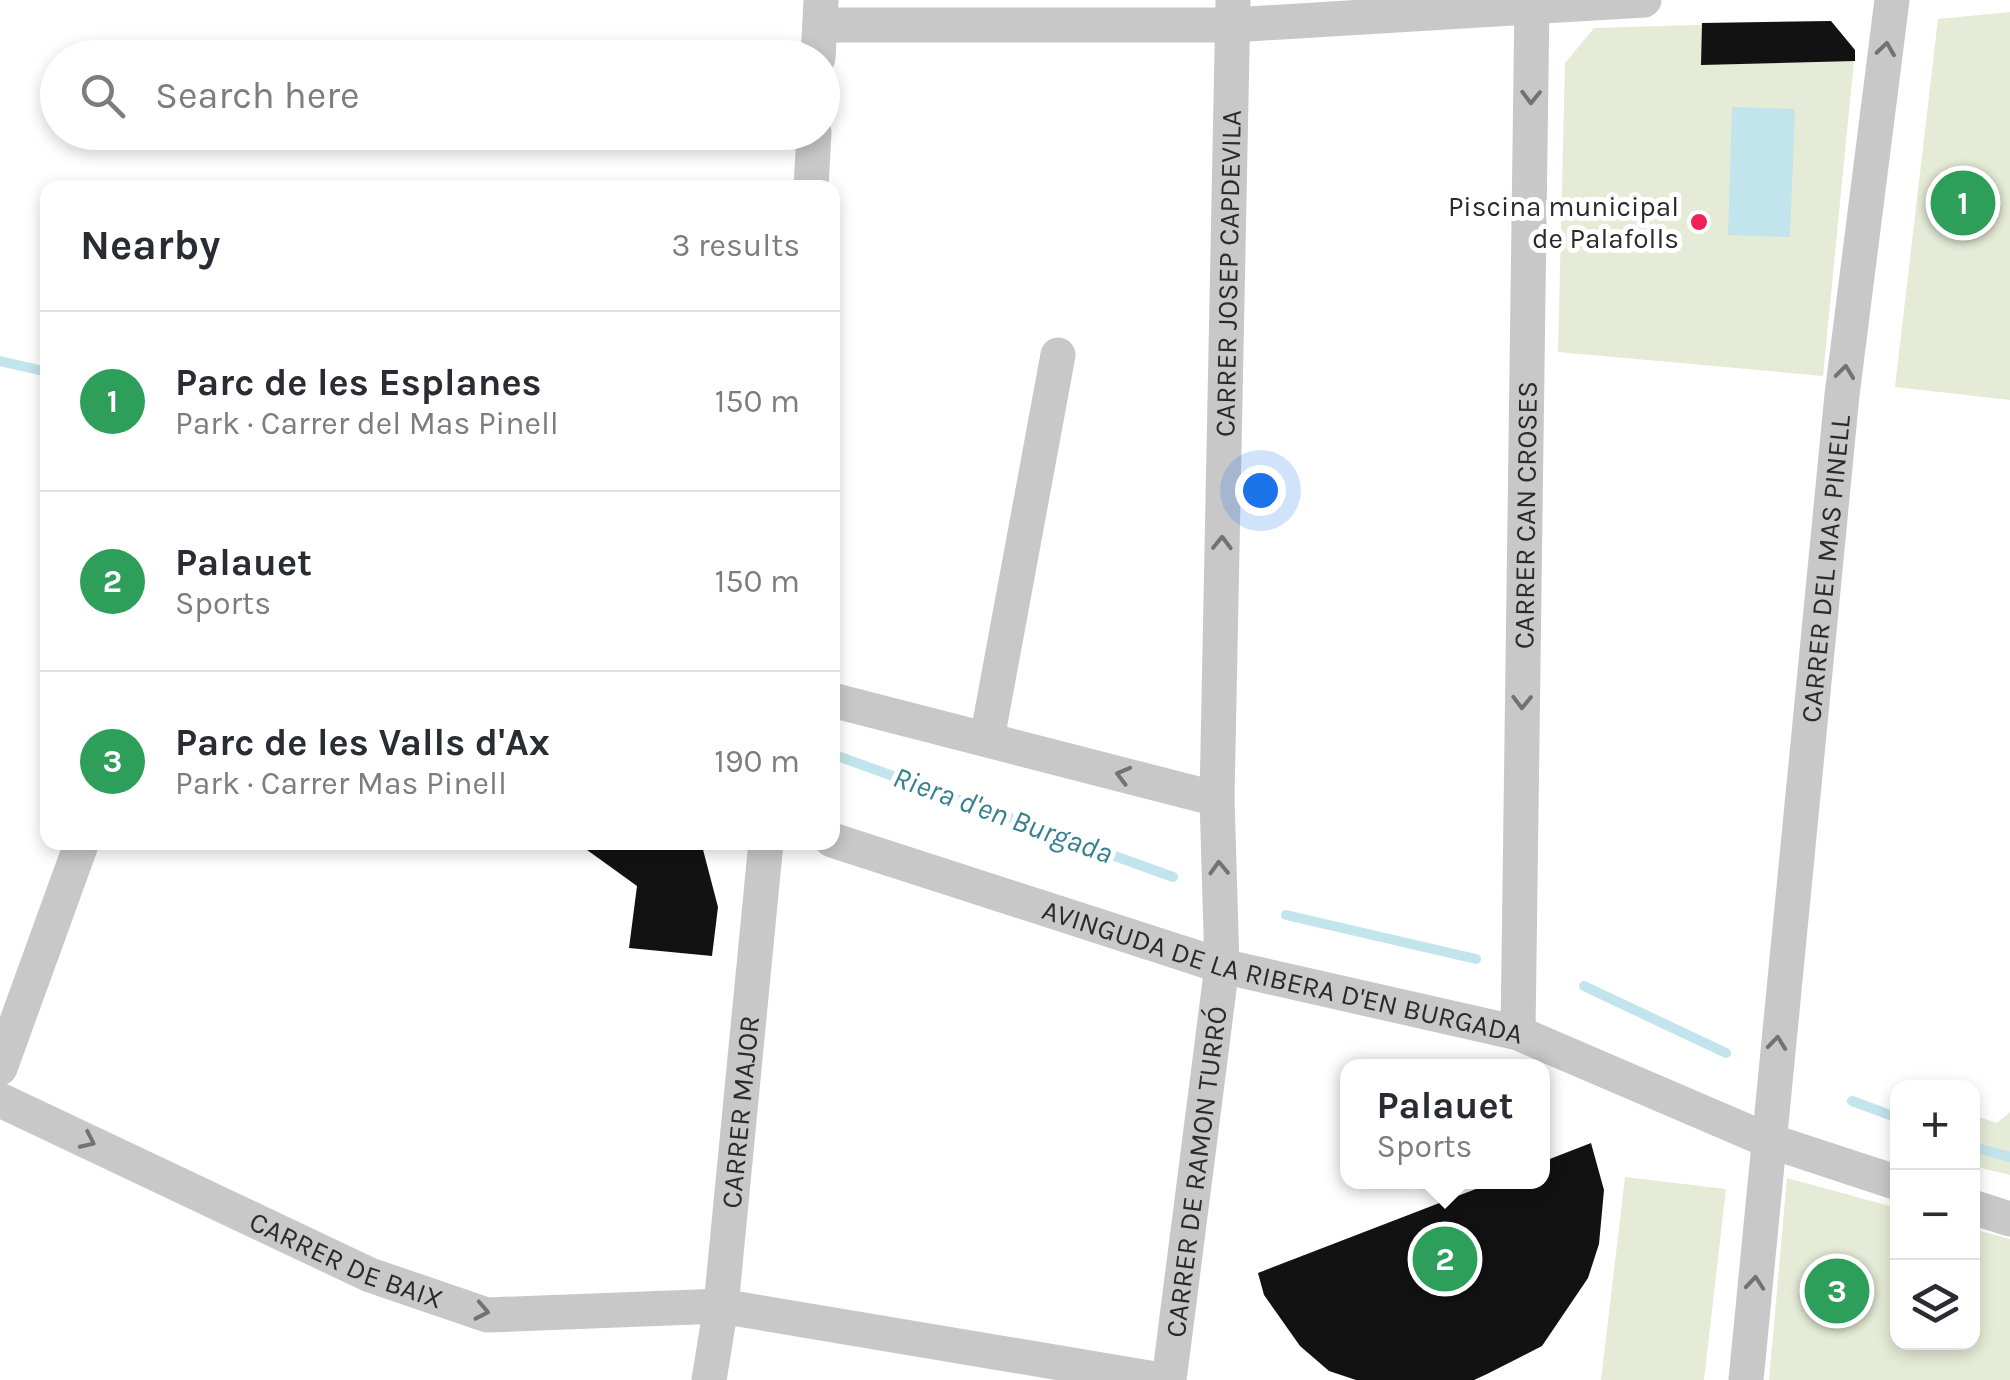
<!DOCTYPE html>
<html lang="en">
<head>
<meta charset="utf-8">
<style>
  :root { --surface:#fff; --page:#f2f2f3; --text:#2b2b33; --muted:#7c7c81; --line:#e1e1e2; --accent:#b45309 }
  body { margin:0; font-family:Karla,sans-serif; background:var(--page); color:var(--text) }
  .controls { position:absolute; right:30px; bottom:30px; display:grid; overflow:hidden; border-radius:20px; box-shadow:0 5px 15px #0003 }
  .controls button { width:90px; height:90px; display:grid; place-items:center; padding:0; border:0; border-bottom:2px solid var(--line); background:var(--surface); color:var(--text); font:50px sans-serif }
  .you { position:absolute; left:1260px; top:490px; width:35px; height:35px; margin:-25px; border:8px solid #fff; border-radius:50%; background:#1a73e8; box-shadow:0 0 0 15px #1a73e833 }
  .badge { display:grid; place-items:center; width:65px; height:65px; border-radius:50%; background:var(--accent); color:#fff; font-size:32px; font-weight:700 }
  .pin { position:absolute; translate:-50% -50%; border:5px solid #fff; box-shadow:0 2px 10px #0006 }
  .popup { position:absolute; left:1340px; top:1059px; width:210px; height:130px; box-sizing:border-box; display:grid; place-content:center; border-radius:20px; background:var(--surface); filter:drop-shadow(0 2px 8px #0005); font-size:32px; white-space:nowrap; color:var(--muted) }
  .popup b { font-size:38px; color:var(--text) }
  .popup::after { content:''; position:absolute; left:50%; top:100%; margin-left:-20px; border:20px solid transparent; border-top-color:var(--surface) }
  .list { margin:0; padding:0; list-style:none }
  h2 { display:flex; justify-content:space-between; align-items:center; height:130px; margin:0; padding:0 40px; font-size:42px }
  h2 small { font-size:32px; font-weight:400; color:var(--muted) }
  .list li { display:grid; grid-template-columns:65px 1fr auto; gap:30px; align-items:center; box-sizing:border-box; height:180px; padding:0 40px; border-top:2px solid var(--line) }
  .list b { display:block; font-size:38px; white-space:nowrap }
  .list p { margin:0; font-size:32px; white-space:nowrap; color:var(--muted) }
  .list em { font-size:32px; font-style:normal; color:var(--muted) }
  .icon { flex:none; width:55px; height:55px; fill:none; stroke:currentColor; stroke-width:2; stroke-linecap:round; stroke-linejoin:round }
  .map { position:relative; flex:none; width:2010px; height:1380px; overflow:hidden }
  .search { position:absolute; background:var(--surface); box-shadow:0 5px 15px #0003; left:40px; top:40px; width:800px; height:110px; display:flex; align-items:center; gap:25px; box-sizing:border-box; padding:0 35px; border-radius:55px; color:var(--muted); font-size:38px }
  .panel { position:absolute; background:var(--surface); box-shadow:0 5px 15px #0003; left:40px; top:180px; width:800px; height:670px; border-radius:20px }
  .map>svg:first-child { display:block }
</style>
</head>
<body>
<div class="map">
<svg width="2010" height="1380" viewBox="0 0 2010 1380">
  <rect width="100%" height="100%" fill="#fff"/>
  <path fill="#e6ebd7" d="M2010 12V400L1895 387 1938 19Z
    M1831 21 1855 50 1823 376 1558 352 1565 63 1594 28Z
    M2010 1112V1175L1973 1166V1115L1997 1123Z
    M1625 1177 1726 1189 1704 1380H1601Z
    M1787 1178 1897 1208 1898 1342H1972L1973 1229 2010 1239V1380H1769Z"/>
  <path fill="#c2e4ec" d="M1732 107 1795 109 1790 237 1728 235Z"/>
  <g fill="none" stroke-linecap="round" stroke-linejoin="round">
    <path stroke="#c2e4ec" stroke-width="10" d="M0 361 48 372
      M832 754 1173 877
      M1286 915 1476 959
      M1584 986 1726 1053
      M1852 1101 1898 1118
      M1972 1147 2010 1157"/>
  </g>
  <path fill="#121212" d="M1831 21 1855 50V61L1701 65 1702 23Z
    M576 842H701L718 907 712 956 629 948 637 886Z
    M1591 1143 1604 1190 1599 1244 1588 1278 1542 1346 1487 1374 1474 1380H1356L1329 1371 1300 1346 1264 1295 1258 1273 1494 1182H1542V1162Z"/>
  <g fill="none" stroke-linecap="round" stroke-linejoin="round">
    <g stroke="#c8c8c8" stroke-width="35">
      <path d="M820 25H1232L1644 0"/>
      <path d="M818 58 821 0"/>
      <path d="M811 188 814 132"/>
      <path d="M832 700 1217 799"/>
      <path d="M987 739 1058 355"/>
      <path id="s1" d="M832 840 1222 966 1518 1033 1767 1140 1898 1183"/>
      <path id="s2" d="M1518 1033 1532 0"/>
      <path d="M0 1068 82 842"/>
      <path id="s3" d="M0 1100 370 1275 487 1315 721 1306 1161 1380"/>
      <path d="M1972 1207 2010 1219"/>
      <path id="s4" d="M709 1380 721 1306 766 842"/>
      <path id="s5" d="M1169 1380 1222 966 1217 799 1233 0"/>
      <path id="s6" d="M1746 1380 1842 395 1892 0"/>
    </g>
  </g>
  <defs><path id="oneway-chevron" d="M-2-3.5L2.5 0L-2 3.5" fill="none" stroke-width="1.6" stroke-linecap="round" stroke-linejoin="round" transform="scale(2.5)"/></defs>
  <g stroke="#727272">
    <use href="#oneway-chevron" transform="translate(1886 49) rotate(-82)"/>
    <use href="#oneway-chevron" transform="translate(1531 97) rotate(91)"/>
    <use href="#oneway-chevron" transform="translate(1845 372) rotate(-83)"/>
    <use href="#oneway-chevron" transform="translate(1222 543) rotate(-89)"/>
    <use href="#oneway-chevron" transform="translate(1522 702) rotate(91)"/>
    <use href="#oneway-chevron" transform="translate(1123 775) rotate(-165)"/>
    <use href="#oneway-chevron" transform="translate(1219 868) rotate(-92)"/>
    <use href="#oneway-chevron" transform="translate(1777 1043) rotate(-84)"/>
    <use href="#oneway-chevron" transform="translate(88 1141) rotate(25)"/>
    <use href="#oneway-chevron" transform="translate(1755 1283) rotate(-85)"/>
    <use href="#oneway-chevron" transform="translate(482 1311) rotate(11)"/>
  </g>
  <circle fill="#ee2259" stroke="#fff" stroke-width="4" cx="1699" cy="222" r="10"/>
  <g text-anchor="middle" stroke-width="10" stroke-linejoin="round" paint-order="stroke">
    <g font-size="28" fill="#2b2b2b" stroke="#fff" text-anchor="end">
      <text x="1679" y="216">Piscina municipal<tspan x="1679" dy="32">de Palafolls</tspan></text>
    </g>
    <g font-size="28" fill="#2b2b2b" stroke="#fff">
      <text dy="10" stroke="none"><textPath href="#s5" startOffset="1110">CARRER JOSEP CAPDEVILA</textPath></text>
      <text dy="10" stroke="none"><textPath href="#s2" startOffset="518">CARRER CAN CROSES</textPath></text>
      <text dy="10" stroke="none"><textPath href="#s6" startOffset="815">CARRER DEL MAS PINELL</textPath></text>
      <text dy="10" stroke="none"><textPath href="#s1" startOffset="470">AVINGUDA DE LA RIBERA D'EN BURGADA</textPath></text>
      <text dy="10" stroke="none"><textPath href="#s4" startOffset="270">CARRER MAJOR</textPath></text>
      <text dy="10" stroke="none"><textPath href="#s5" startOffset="210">CARRER DE RAMON TURRÓ</textPath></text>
      <text dy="10" stroke="none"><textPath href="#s3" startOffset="382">CARRER DE BAIX</textPath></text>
    </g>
    <g font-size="30" font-style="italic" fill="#368091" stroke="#fff">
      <text transform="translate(1003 815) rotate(20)" y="10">Riera d'en Burgada</text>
    </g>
  </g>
</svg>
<div class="controls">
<button>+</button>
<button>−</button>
<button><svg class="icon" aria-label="layers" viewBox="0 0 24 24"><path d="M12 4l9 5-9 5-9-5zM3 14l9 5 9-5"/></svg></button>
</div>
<div class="you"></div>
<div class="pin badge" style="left:1963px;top:203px;background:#2e9e5b">1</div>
<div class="pin badge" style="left:1445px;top:1259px;background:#2e9e5b">2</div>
<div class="popup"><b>Palauet</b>Sports</div>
<div class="pin badge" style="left:1837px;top:1291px;background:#2e9e5b">3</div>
<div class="search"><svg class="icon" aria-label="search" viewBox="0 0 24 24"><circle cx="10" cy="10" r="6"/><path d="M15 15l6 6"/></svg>Search here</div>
<section class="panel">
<h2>Nearby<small>3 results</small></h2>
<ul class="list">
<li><span class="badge" style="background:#2e9e5b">1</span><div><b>Parc de les Esplanes</b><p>Park · Carrer del Mas Pinell</p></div><em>150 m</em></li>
<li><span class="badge" style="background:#2e9e5b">2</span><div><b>Palauet</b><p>Sports</p></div><em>150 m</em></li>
<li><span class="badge" style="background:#2e9e5b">3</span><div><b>Parc de les Valls d'Ax</b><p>Park · Carrer Mas Pinell</p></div><em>190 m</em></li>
</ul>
</section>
</div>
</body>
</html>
